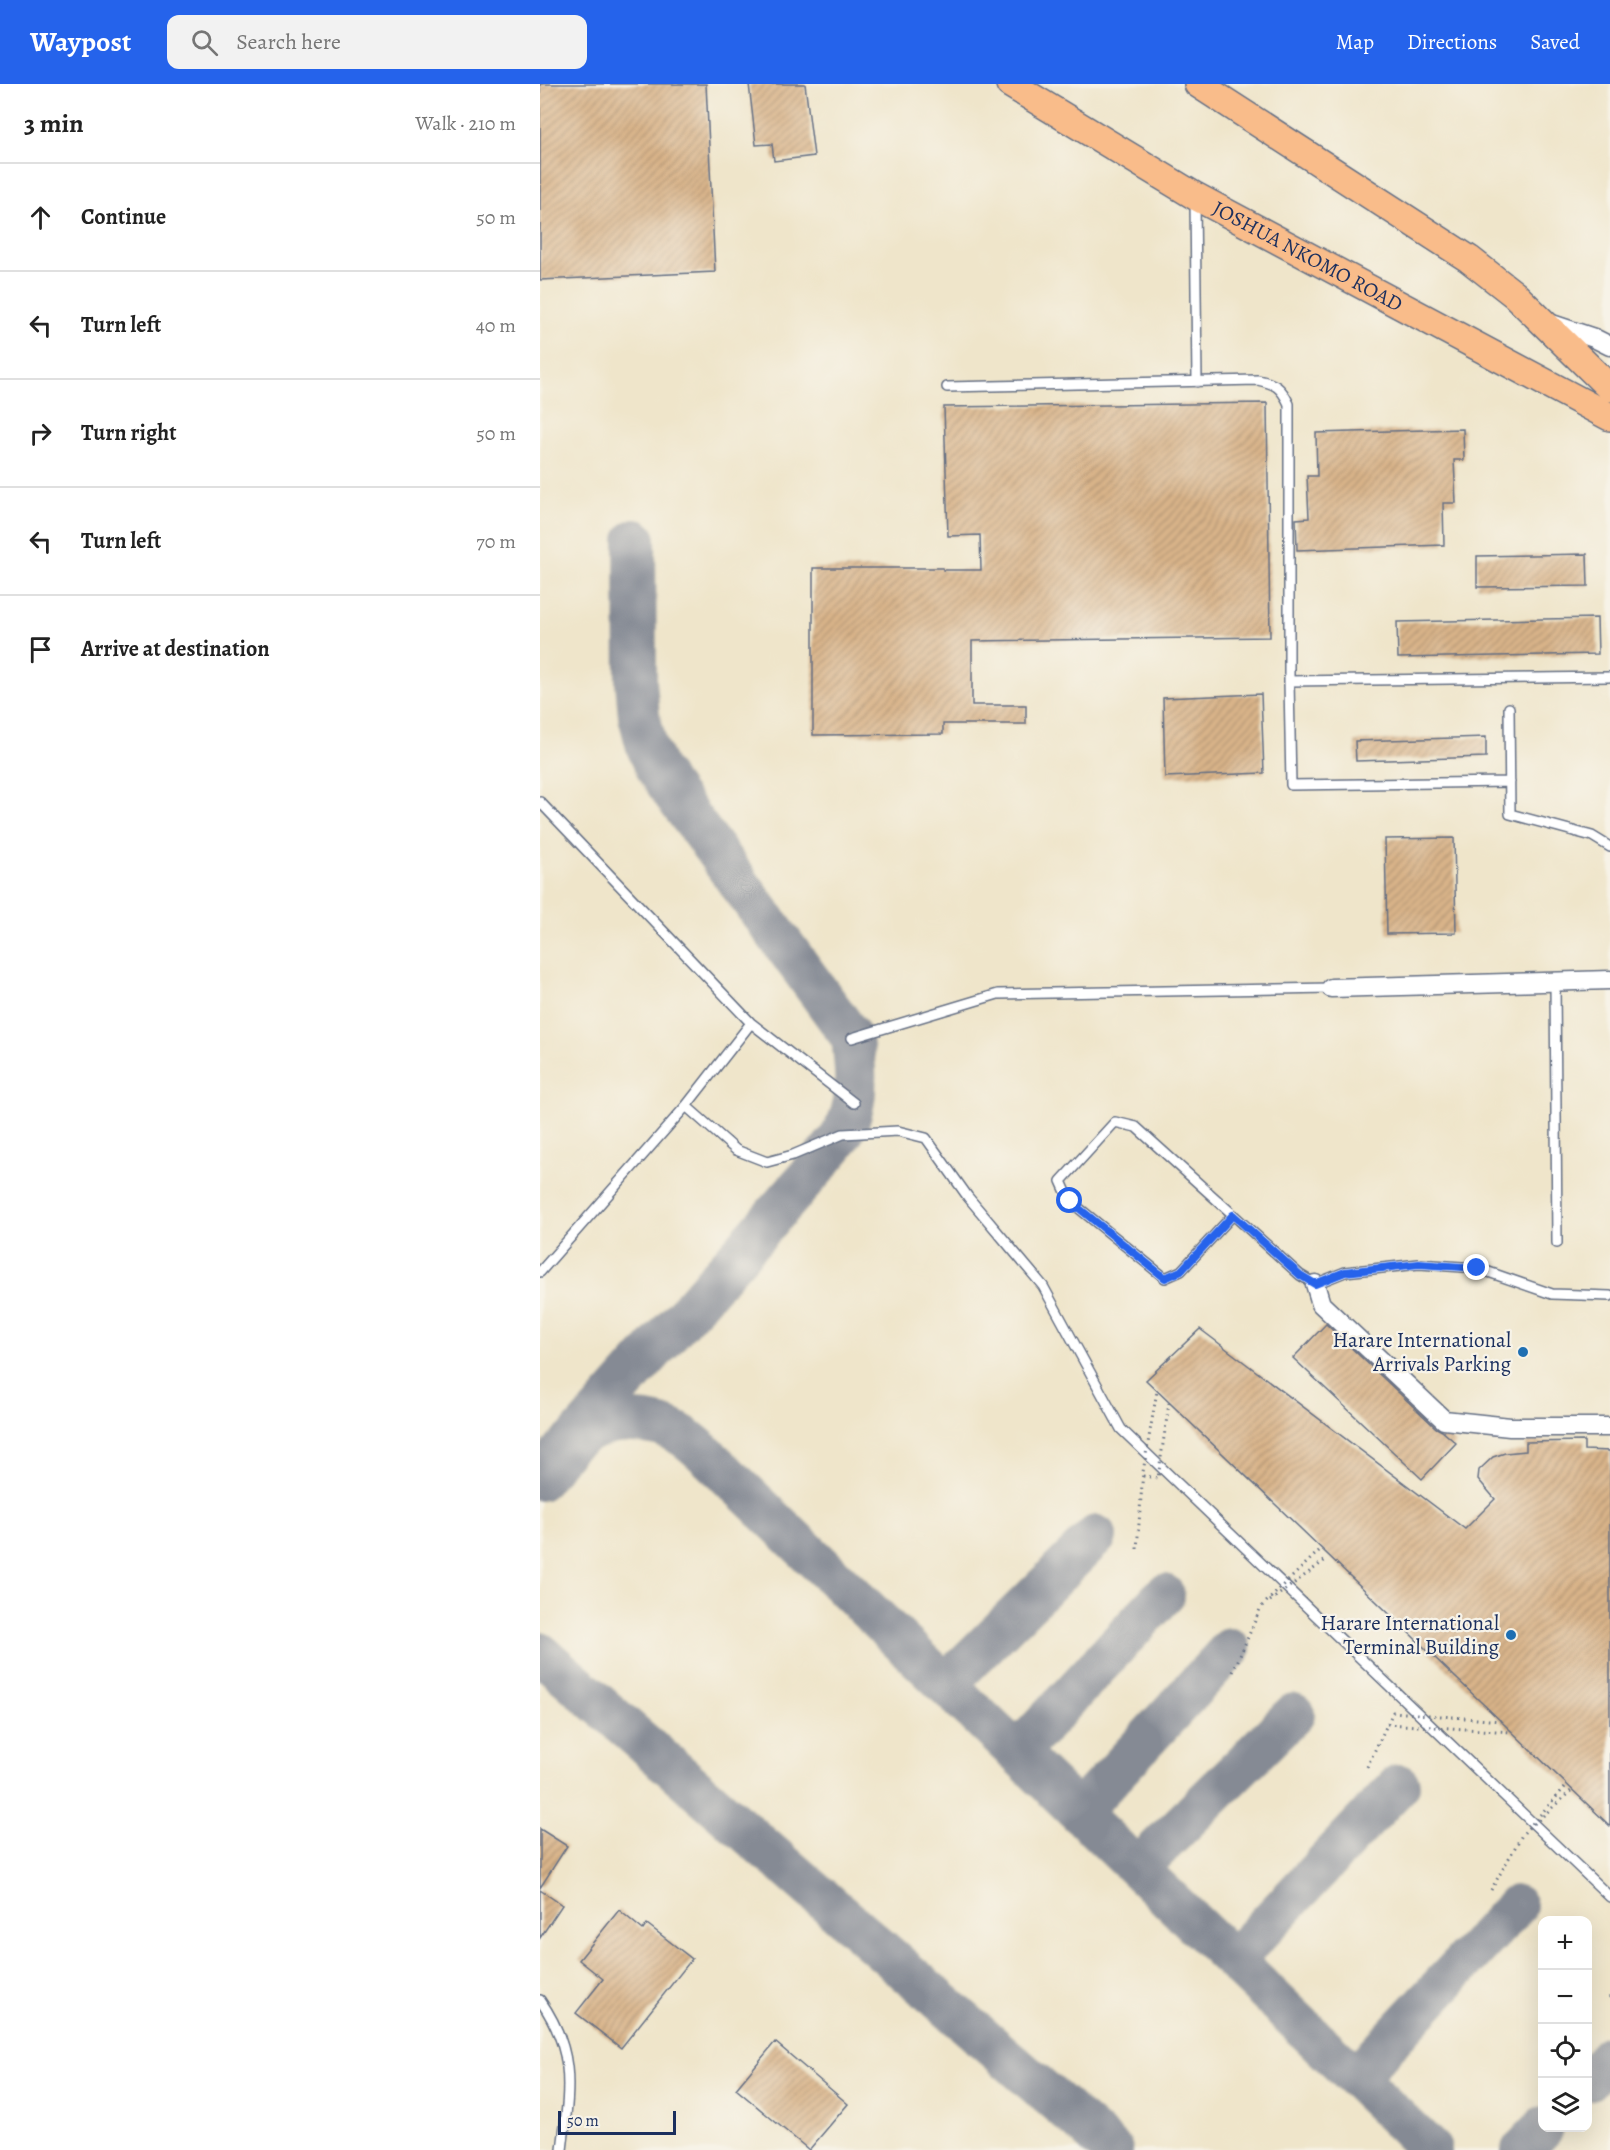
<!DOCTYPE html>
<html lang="en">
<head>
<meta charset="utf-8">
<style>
  :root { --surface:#fff; --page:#f2f2f2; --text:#222; --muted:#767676; --line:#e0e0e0; --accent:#2563eb }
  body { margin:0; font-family:Alegreya,serif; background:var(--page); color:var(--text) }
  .controls { position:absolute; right:18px; bottom:18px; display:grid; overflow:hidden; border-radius:12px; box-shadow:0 6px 24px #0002 }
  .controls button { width:54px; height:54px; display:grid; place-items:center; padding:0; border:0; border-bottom:2px solid var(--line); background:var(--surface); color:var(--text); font:30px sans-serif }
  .scale { position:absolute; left:18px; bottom:15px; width:118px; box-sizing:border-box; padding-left:6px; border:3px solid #1b2f5e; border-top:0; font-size:16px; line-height:21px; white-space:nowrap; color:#1b2f5e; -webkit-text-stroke:4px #f7f3e8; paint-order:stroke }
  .stop { position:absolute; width:18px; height:18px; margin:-14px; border:4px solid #2563eb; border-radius:50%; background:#fff }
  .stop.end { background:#2563eb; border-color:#fff; box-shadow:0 2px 6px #0008 }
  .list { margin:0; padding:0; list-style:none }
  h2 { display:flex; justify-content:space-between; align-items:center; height:78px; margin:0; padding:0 24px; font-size:26px }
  h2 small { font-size:20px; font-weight:400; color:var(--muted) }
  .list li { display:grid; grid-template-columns:39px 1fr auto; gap:18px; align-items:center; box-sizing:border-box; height:108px; padding:0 24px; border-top:2px solid var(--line) }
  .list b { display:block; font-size:22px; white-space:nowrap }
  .list em { font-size:20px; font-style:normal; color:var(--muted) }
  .icon { flex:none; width:33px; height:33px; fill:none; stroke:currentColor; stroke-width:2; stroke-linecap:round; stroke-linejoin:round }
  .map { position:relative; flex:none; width:1070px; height:2066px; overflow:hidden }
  header { display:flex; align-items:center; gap:36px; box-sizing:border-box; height:84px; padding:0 30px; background:var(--accent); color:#fff }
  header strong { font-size:28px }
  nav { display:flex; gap:33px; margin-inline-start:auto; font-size:21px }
  .search { width:420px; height:54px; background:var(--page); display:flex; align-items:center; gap:15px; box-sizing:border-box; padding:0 21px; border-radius:12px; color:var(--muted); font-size:22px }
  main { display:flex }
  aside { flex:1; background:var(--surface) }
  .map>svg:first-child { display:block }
</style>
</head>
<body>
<header>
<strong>Waypost</strong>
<div class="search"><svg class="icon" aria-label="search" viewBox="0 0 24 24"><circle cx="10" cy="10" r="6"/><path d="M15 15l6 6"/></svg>Search here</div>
<nav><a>Map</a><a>Directions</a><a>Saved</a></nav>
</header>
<main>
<aside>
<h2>3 min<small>Walk · 210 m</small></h2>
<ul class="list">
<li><svg class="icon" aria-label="ahead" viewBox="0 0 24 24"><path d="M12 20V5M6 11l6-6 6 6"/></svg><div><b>Continue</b></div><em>50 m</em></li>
<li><svg class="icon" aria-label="left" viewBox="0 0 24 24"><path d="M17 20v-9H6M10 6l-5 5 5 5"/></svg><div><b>Turn left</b></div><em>40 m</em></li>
<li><svg class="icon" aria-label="right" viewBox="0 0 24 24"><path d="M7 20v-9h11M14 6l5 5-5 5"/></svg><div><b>Turn right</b></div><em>50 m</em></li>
<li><svg class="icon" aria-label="left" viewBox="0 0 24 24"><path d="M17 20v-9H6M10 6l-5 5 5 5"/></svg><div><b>Turn left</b></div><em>70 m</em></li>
<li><svg class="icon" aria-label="arrive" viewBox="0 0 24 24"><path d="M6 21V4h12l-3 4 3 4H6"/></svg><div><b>Arrive at destination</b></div></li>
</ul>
</aside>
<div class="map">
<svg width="1070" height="2066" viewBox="0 0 1070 2066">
  <defs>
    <pattern id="building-hatch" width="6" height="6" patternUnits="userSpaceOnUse" patternTransform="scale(1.5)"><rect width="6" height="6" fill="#d9b489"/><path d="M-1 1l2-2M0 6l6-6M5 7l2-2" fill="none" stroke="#af9373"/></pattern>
  </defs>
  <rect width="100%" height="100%" fill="#f7f3e8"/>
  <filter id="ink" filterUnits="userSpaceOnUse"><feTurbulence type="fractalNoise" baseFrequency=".0167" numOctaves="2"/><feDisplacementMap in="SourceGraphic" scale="12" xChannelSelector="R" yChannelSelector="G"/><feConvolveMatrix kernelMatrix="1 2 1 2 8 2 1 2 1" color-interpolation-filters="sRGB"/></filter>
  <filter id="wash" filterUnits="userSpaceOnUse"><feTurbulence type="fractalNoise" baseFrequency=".008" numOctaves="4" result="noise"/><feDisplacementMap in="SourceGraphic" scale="24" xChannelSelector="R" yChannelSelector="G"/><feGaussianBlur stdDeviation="1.35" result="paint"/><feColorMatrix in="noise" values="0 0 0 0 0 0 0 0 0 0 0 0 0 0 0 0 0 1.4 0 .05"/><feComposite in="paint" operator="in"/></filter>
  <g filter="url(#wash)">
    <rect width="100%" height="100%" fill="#efe5ca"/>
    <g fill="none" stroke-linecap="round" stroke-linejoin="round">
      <path stroke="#858a94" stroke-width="42" d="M38 1352 279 1080C286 1070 296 1061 302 1050 320 1021 316 987 312 954L135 712 117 685 107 663 99 632 96 598 95 456
        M0 1396C11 1383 23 1364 37 1354 66 1333 113 1333 143 1352 157 1361 170 1375 182 1386L891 2066
        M0 1569 572 2066
        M406 1600 556 1452
        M477 1669 624 1511
        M539 1728 690 1565
        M598 1784 754 1630
        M693 1876 859 1701
        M815 1994 976 1822
        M1048 1996 1070 1972
        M982 2066 1003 2044"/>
    </g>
    <g id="blocks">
      <path fill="url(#building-hatch)" d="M0 0H166L175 188 0 196Z
        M209 0H265L274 72 234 77 232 60 216 61Z
        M727 319 730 553 432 557V621H486V640H403V650L273 651V484H403V486H441L440 451 408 452 404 323Z
        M923 345 924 376H914L916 419H903L904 461 757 466 756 435 769 434 767 392H777L776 349Z
        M1047 470 1048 502 937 503V472Z
        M1057 534 1058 570 858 574 857 538Z
        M721 610 724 689 625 693 623 614Z
        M946 653V673L816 677 815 657Z
        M914 754 916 849 847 850 845 755Z
        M786 1240 896 1344 902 1347 916 1359 882 1395 753 1274Z
        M660 1245 925 1445 955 1415 938 1395 939 1386 953 1373 965 1369 986 1367V1358L1044 1357V1366L1070 1367V1742L606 1296Z
        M0 1745 27 1762 0 1804Z
        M0 1806 22 1821 0 1854Z
        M79 1826 103 1846 107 1840 152 1875 81 1964 36 1929 63 1895 39 1876Z
        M235 1958 308 2020 269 2066 196 2005Z"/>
    </g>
  </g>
  <g filter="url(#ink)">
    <use href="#blocks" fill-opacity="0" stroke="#656f84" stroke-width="1.5"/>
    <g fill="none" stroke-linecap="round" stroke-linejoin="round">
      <g stroke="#656f84" stroke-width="12">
        <path id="lane" d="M655 117 657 298
          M407 303 718 296C736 300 741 303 749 320V597L751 701 970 698
          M749 597 1069 593
          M969 624 970 730 1052 752 1070 763
          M0 718 211 939 314 1019
          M1015 898 1017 1159
          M312 954 458 910 791 904
          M146 1022 196 1066 227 1078 253 1071 303 1050 358 1047 386 1054 428 1113 503 1202 581 1345 1070 1813
          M693 1131 641 1187 625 1194 530 1117 521 1097 575 1038 596 1043 760 1191 775 1200 805 1188 879 1180 937 1184 1012 1210 1070 1212
          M0 1188 146 1022 211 939
          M0 1916C37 1969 29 2006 22 2066"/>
      </g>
      <g stroke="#656f84" stroke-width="21">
        <path id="street" d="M1009 239 1054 254 1070 262
          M791 904 1070 896
          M775 1200 781 1220 904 1336 970 1343H1070"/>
      </g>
      <g stroke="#656f84" stroke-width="30">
        <g id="primary">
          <path id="s1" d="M470 0 655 112 1070 333"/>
          <path d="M658 0 929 175 975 211 1070 304"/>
        </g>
      </g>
      <path stroke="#656f84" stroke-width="3" stroke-dasharray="1.5 4.5" stroke-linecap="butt" d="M1069 1914 1070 1913"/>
      <use href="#lane" stroke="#fff" stroke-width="9"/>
      <use href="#street" stroke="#fff" stroke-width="18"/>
      <use href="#primary" stroke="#f9bc8a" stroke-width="27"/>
      <path stroke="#656f84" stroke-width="3" stroke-dasharray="1.5 4.5" stroke-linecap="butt" d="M603 1392 618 1394 629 1319
        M597 1465 603 1388 617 1307
        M730 1517 787 1475
        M693 1588 721 1523 781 1465
        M847 1640 972 1648
        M827 1683 853 1628 961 1637
        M994 1740 1032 1706
        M951 1806 982 1751 1026 1702"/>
    </g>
  </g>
  <g fill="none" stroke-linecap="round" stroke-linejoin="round" filter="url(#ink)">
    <path stroke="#2563eb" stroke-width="8" d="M530 1117 625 1194 641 1187 693 1131 760 1191 775 1200 805 1188 879 1180 937 1184"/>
  </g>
  <g fill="#1f6fb2" stroke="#f7f3e8" stroke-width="2">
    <circle cx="983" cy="1268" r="6"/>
    <circle cx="971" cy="1551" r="6"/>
  </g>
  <g text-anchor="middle" stroke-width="4.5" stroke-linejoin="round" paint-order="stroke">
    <g font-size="21" fill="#1b2f5e" stroke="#f7f3e8">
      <text dy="7" stroke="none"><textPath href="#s1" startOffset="344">JOSHUA NKOMO ROAD</textPath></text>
    </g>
    <g font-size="21" fill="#1b2f5e" stroke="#f7f3e8" text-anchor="end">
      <text x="971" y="1263">Harare International<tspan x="971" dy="24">Arrivals Parking</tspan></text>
      <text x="959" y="1546">Harare International<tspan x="959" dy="24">Terminal Building</tspan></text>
    </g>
  </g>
</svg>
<div class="controls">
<button>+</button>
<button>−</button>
<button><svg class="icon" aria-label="locate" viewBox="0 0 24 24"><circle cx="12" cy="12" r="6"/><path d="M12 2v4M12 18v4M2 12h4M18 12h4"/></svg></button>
<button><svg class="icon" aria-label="layers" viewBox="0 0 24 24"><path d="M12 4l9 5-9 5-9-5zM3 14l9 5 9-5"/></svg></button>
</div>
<div class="scale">50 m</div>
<div class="stop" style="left:530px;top:1117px"></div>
<div class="stop end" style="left:937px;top:1184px"></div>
</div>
</main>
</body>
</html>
